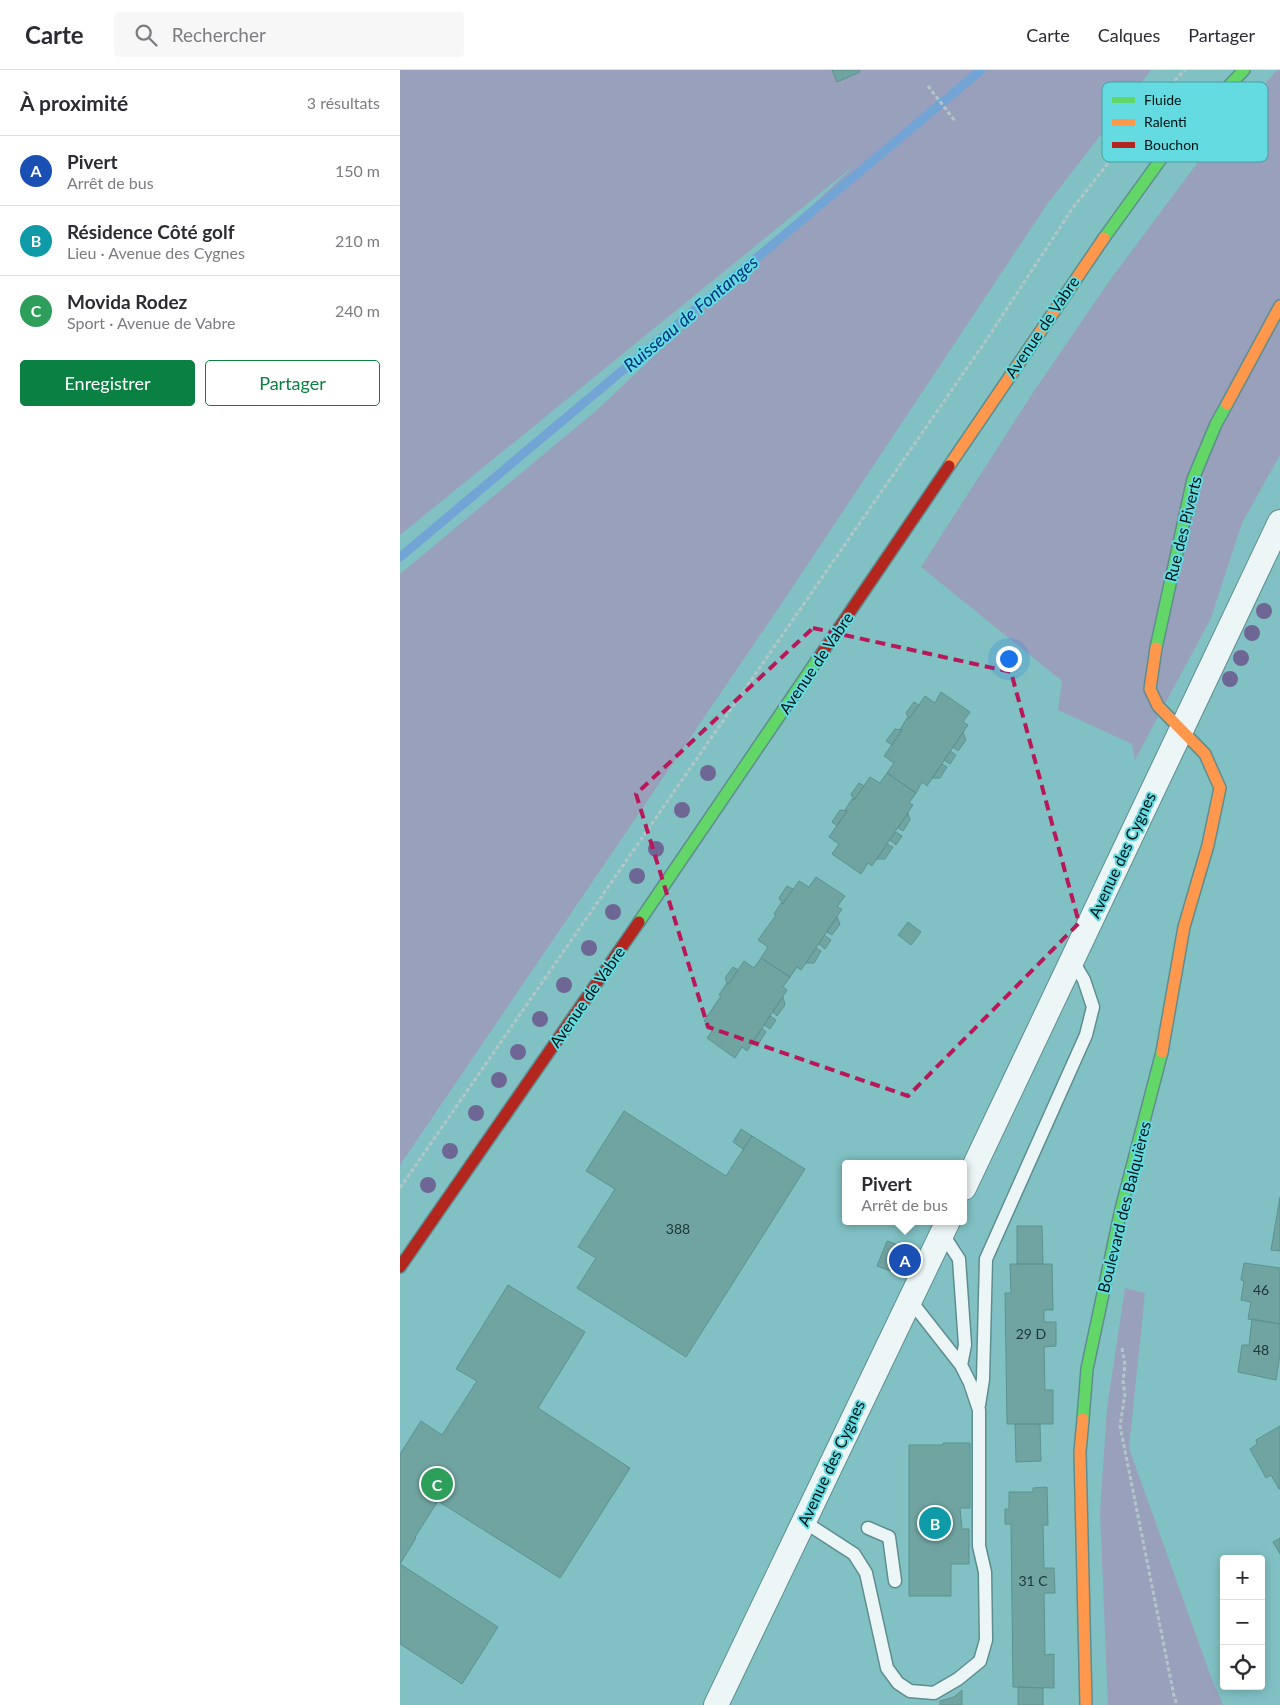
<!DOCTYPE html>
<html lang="fr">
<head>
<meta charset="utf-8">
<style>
  :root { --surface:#fff; --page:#f7f7f7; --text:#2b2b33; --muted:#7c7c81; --line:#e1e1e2; --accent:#0b8043 }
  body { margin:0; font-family:Lato,sans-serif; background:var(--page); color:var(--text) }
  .controls { position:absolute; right:15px; bottom:15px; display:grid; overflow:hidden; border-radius:5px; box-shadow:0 2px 12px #0003 }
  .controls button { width:45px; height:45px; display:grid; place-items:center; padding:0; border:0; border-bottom:1px solid var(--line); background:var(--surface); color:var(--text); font:25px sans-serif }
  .you { position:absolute; left:608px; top:588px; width:18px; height:18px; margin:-12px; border:4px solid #fff; border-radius:50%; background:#1a73e8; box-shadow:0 0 0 8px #1a73e833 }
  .badge { display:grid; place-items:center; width:32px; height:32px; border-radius:50%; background:var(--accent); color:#fff; font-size:16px; font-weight:700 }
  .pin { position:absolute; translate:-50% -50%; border:2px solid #fff; box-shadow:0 1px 5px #0006 }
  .popup { position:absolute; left:442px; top:1090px; width:125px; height:65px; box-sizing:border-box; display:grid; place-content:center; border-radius:5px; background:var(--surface); filter:drop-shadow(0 1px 4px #0005); font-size:16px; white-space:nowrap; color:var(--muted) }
  .popup b { font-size:19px; color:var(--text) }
  .popup::after { content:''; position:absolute; left:50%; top:100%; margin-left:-10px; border:10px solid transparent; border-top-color:var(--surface) }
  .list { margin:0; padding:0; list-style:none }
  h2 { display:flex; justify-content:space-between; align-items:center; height:65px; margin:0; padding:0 20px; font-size:21px }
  h2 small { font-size:16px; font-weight:400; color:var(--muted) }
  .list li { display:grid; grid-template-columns:32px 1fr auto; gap:15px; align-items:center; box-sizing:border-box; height:70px; padding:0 20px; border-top:1px solid var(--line) }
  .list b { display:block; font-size:19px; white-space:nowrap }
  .list p { margin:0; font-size:16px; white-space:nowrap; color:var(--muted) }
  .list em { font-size:16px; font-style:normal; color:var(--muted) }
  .actions { display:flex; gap:10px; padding:15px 20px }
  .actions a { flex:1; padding:11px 0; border:1px solid var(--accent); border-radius:5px; text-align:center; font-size:18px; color:var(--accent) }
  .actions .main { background:var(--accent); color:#fff }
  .icon { flex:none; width:28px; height:28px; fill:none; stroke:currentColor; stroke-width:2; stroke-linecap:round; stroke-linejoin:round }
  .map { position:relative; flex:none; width:880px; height:1635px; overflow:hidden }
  header { display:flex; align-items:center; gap:30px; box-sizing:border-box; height:70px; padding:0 25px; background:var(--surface); border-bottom:1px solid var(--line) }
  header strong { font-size:24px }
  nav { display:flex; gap:28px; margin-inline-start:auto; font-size:18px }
  .search { width:350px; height:45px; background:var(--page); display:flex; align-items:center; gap:12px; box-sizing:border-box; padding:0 18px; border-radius:5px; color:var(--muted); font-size:19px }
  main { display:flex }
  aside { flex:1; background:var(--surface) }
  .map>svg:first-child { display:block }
</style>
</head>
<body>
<header>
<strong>Carte</strong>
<div class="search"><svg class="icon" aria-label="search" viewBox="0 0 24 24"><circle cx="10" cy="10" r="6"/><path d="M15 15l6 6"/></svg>Rechercher</div>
<nav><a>Carte</a><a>Calques</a><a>Partager</a></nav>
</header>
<main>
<aside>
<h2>À proximité<small>3 résultats</small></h2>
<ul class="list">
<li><span class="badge" style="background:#1a4fb4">A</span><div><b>Pivert</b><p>Arrêt de bus</p></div><em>150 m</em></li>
<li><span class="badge" style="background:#0f9aa8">B</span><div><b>Résidence Côté golf</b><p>Lieu · Avenue des Cygnes</p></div><em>210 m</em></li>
<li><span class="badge" style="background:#2e9e5b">C</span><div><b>Movida Rodez</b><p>Sport · Avenue de Vabre</p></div><em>240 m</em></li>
</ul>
<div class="actions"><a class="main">Enregistrer</a><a>Partager</a></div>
</aside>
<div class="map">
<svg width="880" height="1635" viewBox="0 0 880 1635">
  <rect width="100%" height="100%" fill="#81c1c4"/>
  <path fill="#99a0bc" d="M0 0H751L648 133 386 527 0 1095V504L197 340 456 94 0 465Z
    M877 0H880V385L842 453 811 548 735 690 732 674 658 640 662 611 521 497 634 321 710 210 810 76Z
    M725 1218 745 1223 729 1378 811 1607 823 1635H708L700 1442 707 1338Z"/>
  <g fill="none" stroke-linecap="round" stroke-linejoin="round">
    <path stroke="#73a4d6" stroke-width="9" d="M0 487 581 0"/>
  </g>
  <path fill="#70a4a1" stroke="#5c9290" d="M432 0H459L460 2 437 12Z
    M541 622 570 642 563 652 568 655 527 716 522 712 516 723 487 703 494 693 484 686 502 660H500L507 648 509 649 525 626 535 633Z
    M514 632 519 635 509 649 506 643Z
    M495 659 502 660 492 675 486 671Z
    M563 662 566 670 558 681 553 677Z
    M550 681 556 685 550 694 544 690Z
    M542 694 547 697 540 708H532Z
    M487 703 516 723 509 733 513 735 472 796 468 793 461 804 432 784 439 774 429 767 447 741 445 740 452 729 454 730 470 707 480 713Z
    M459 713 464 716 454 730 451 724Z
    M440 740 447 741 437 756 432 752Z
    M508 743 510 750 503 761 498 758Z
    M496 762 502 766 496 775 490 770Z
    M487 774 493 777 485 789H477Z
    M416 807 445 826 437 837 442 839 401 900 397 897 390 907 361 888 368 877 358 870 376 845 374 844 381 833 383 834 399 811 409 817Z
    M387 816 393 819 383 834 379 828Z
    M437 847 440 854 432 865 427 862Z
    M508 852 521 862 511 875 498 865Z
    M424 865 431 870 425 879 419 874Z
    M416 878 421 881 414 893H406Z
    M361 888 390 907 383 917 387 920 347 981 342 977 335 988 307 968 314 958 304 951 321 926 319 925 327 913 328 915 344 891 354 898Z
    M333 897 338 900 328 915 325 908Z
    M383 927 385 935 377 946 373 942Z
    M370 946 376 950 370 959 364 955Z
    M362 958 366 962 359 973 351 974Z
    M224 1041 326 1106 352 1066 405 1099 286 1287 177 1218 196 1188 178 1177 215 1119 186 1101Z
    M341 1059 352 1066 343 1079 333 1072Z
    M880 1127V1181L871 1180Z
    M617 1156H642L643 1194H617Z
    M487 1171 501 1176 491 1201 477 1196Z
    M844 1193 880 1198V1254L848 1249 851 1232 841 1230 844 1211 841 1210Z
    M610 1194H652L653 1240H644V1252H656V1276L644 1277 645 1320H653V1354H607L605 1223H611Z
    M108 1215 185 1262 138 1338 230 1398 160 1508 38 1431 15 1467 16 1468 0 1494V1384L21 1351 42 1365 77 1311 56 1299Z
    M852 1249 880 1254V1285L876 1310 838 1302 842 1275H849Z
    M615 1354H640L641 1391 616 1392Z
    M880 1356V1419H879L871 1405 866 1408 850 1379 857 1374 856 1370Z
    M543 1373H570V1438H560L562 1459H569V1494H551V1526H509V1375H543Z
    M647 1417 648 1455H643L644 1498H654L655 1523H644L645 1585 654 1584V1618L613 1617 611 1454H605V1439H609V1422H633V1418Z
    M880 1468V1484L873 1472Z
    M0 1494 98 1557 62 1614 0 1574Z
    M618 1617 643 1618V1635H618Z
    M562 1620V1635H540V1631L554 1627Z"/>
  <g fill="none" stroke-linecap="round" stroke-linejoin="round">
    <g stroke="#5e8d90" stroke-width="15">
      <path id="lane" d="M542 1163 559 1189 565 1275 561 1295
        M579 1335 583 1309 586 1189 686 965 693 937 684 910 673 891
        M403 1451 454 1484 466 1503 487 1598 498 1613 510 1621 534 1623 558 1609 580 1591 586 1570 585 1502 579 1476V1340L570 1313 561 1295 510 1230
        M468 1458 489 1467 495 1511"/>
    </g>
    <g stroke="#5e8d90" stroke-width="26">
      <path id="street" d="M564 1118 880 452
        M316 1635 548 1151"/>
    </g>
    <g stroke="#5e8d90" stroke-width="14">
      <path id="fast" d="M704 168 766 82 844 0
        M756 578 793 409 816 354 827 334
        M239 852 420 586
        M683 1349 687 1299 721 1139 762 982"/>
    </g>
    <g stroke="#5e8d90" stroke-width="14">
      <path id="slow" d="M827 334 880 236
        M549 396 704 168
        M756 578 750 619 758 636 805 684 820 718 808 775 784 857 762 982
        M683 1349 680 1382 686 1635"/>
    </g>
    <g stroke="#5e8d90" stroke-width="14">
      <path id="jam" d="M420 586 549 396
        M0 1197 239 852"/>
    </g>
    <path stroke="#b3c6c7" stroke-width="3" stroke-dasharray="4 2.5" stroke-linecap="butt" d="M528 16 555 51
      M0 1118 587 269 672 139 768 17 785 0
      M722 1278 725 1295 723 1311 725 1324 720 1356 774 1626 777 1635"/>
    <use href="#lane" stroke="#ecf6f6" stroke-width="12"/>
    <use href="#street" stroke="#ecf6f6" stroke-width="24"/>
    <use href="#fast" stroke="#63d668" stroke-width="11"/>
    <use href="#slow" stroke="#ff974d" stroke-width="11"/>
    <use href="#jam" stroke="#b3261e" stroke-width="11"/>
  </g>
  <g fill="#6e6695">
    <circle cx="864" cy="541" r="8"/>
    <circle cx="852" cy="563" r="8"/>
    <circle cx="841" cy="588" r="8"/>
    <circle cx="830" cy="609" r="8"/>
    <circle cx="308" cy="703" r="8"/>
    <circle cx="282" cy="740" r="8"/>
    <circle cx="256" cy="779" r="8"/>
    <circle cx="237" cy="806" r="8"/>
    <circle cx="213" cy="842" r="8"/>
    <circle cx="189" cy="878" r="8"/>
    <circle cx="164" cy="915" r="8"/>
    <circle cx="140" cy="949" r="8"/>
    <circle cx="118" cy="982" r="8"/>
    <circle cx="99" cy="1010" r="8"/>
    <circle cx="76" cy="1043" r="8"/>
    <circle cx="50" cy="1081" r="8"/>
    <circle cx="28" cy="1115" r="8"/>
  </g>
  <path fill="none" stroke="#b81857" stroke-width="4" stroke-dasharray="10 6" stroke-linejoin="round" d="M413 558 611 602 679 853 508 1026 308 957 236 724Z"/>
  <g text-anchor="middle" stroke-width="4" stroke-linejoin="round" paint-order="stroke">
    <g font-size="14" fill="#1c3637">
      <text x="278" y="1164">388</text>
      <text x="861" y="1225">46</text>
      <text x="631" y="1269">29 D</text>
      <text x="861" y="1285">48</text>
      <text x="633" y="1516">31 C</text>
    </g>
    <g font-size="16" fill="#001214" stroke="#64dbe1">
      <text transform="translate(642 257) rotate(-56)" y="6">Avenue de Vabre</text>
      <text transform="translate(783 459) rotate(-76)" y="6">Rue des Piverts</text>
      <text transform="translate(416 593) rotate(-56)" y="6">Avenue de Vabre</text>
      <text transform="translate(722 785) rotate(-65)" y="6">Avenue des Cygnes</text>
      <text transform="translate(187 927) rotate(-55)" y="6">Avenue de Vabre</text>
      <text transform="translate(724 1137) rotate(-76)" y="6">Boulevard des Balquières</text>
      <text transform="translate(431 1393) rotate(-65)" y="6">Avenue des Cygnes</text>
    </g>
    <g font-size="18" font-style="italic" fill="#003180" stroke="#64dbe1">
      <text transform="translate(291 244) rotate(-40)" y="6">Ruisseau de Fontanges</text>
    </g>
  </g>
  <rect x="702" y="12" width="166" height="80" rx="8" fill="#64dbe1" stroke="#469fa4" stroke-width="1"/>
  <rect x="712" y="27" width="23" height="6" fill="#63d668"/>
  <rect x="712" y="49" width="23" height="7" fill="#ff974d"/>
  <rect x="712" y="72" width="23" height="6" fill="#b3261e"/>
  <g font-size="14" fill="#001214">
    <text x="744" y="35">Fluide</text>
    <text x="744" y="57">Ralenti</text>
    <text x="744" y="80">Bouchon</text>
  </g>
</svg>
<div class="controls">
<button>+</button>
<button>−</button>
<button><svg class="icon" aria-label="locate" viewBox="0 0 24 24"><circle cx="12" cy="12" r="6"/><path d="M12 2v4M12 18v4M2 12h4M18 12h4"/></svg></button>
</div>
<div class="you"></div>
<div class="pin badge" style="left:505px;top:1190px;background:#1a4fb4">A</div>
<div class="popup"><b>Pivert</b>Arrêt de bus</div>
<div class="pin badge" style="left:535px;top:1453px;background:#0f9aa8">B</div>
<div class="pin badge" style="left:37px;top:1414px;background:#2e9e5b">C</div>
</div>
</main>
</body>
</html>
